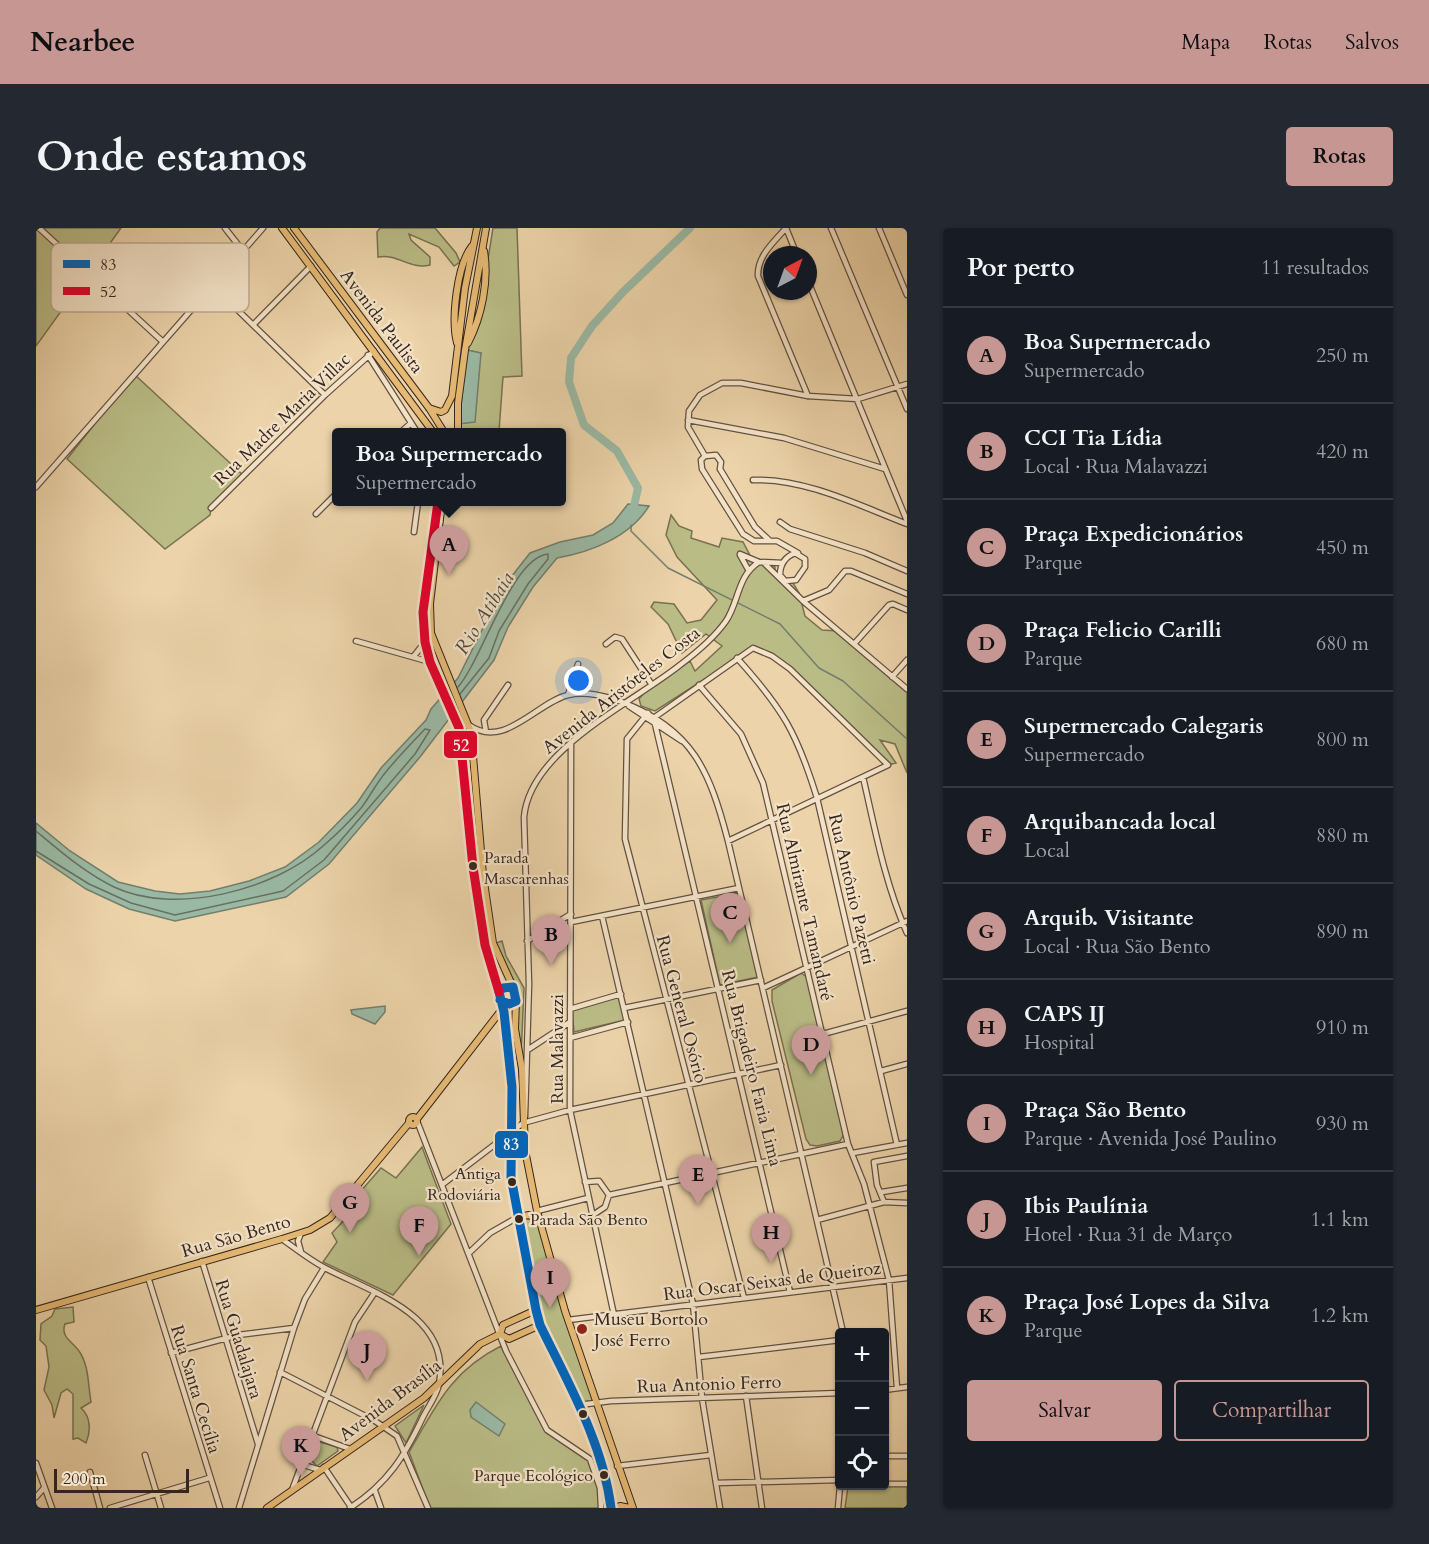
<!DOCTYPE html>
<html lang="pt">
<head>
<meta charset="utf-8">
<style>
  :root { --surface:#171b24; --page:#242831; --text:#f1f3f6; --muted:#9ea1a6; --line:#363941; --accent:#c59692 }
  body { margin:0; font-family:Cardo,serif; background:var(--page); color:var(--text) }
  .controls { position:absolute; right:18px; bottom:18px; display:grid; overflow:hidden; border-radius:6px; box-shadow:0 2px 4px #0004 }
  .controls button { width:54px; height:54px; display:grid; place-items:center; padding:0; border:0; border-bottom:2px solid var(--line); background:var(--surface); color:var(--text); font:30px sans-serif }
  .compass { position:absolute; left:727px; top:18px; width:54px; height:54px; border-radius:50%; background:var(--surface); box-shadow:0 2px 4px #0004; rotate:41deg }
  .scale { position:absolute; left:18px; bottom:15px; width:135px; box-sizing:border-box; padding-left:6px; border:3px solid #35261e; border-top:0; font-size:16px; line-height:21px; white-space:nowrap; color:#35261e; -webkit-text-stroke:4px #f3e2c7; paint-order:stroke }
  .you { position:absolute; left:543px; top:453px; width:21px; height:21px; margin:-15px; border:4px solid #fff; border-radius:50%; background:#1a73e8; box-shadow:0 0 0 9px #1a73e833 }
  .badge { display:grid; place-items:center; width:39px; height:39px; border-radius:50%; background:var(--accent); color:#111; font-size:20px; font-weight:700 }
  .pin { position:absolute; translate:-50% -50px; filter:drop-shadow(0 2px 3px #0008) }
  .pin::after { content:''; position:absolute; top:32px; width:21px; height:18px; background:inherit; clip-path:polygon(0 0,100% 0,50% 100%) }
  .popup { position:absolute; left:296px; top:200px; width:234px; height:78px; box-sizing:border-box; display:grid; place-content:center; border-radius:6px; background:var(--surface); filter:drop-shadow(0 2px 4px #0005); font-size:20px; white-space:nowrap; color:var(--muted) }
  .popup b { font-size:22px; color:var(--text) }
  .popup::after { content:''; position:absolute; left:50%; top:100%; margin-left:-12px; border:12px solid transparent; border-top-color:var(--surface) }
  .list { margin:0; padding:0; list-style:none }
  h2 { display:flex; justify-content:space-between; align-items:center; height:78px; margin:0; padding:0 24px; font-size:26px }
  h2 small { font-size:20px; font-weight:400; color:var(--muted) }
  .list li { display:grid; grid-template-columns:39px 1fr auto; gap:18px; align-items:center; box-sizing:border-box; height:96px; padding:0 24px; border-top:2px solid var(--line) }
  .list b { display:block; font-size:22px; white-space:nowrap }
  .list p { margin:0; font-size:20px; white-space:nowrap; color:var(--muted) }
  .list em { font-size:20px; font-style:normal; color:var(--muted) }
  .actions { display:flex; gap:12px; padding:18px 24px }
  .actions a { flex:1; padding:14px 0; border:2px solid var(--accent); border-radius:6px; text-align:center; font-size:21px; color:var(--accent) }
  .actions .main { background:var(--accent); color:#111 }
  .icon { flex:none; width:33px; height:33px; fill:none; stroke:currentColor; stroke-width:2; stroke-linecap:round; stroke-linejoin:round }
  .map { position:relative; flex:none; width:871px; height:1280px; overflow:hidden; border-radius:6px }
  header { display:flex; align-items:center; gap:36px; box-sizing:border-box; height:84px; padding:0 30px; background:var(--accent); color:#111 }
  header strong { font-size:28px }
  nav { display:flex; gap:33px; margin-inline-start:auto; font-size:21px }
  .intro { display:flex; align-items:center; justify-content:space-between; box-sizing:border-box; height:144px; padding:0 36px }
  h1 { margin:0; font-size:42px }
  .button { padding:15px 27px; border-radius:6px; background:var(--accent); color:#111; font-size:21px; font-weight:700 }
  main { display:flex; gap:36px; padding:0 36px }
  aside { flex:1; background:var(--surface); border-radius:6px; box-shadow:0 2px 4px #0004 }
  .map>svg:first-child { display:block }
</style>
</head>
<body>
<header>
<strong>Nearbee</strong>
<nav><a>Mapa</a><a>Rotas</a><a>Salvos</a></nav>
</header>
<div class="intro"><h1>Onde estamos</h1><a class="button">Rotas</a></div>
<main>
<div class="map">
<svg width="871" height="1280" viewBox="0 0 871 1280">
  <rect width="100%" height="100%" fill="#ecd3a9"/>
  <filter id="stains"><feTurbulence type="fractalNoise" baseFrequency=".00333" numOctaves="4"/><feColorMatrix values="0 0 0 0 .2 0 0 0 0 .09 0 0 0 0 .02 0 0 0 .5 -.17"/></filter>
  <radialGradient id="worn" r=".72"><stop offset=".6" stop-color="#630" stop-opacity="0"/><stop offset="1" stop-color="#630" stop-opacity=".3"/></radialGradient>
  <path fill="#babc86" stroke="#787152" stroke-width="1.5" d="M0 0H85L0 118Z
    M344 0H399L420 25 424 34 418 38 403 19 373 6 375 12 394 29V37C374 42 361 25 342 29L341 4Z
    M457 0H481L486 148 467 149 463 203 423 204 445 125 431 122 442 93Z
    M98 146 208 248 175 280 174 287 129 321 31 231Z
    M635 287 643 298 656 303 655 310 683 319 686 310 707 314 717 333 734 335 739 339V345L756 353 763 365 769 388 786 402 802 403 871 463V545L859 516 844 512 860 535 852 537 754 441 736 428 717 420 619 483 605 478 603 471 608 465 654 433 659 443 686 418 670 406 646 425 632 396 615 379 618 374 638 376 651 395 665 392 681 372 641 329 630 307Z
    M702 665 722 749 684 757 665 672Z
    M466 713 470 728 488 760 484 851 481 793 484 764 462 725 460 715Z
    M765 745 772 750 808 906 804 913 781 918 774 917 770 911 736 773V762Z
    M583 768 589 792 538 804 536 782Z
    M386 919 415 996 357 1067 287 1034 301 1014 296 1005 312 988 310 980 345 940 360 950Z
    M489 988 503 993 559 1172 542 1175 504 1097 482 990Z
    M37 1079 38 1094 29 1096C24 1109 37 1114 43 1123 53 1137 52 1157 55 1174L45 1180C55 1189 55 1203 50 1215L42 1210 37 1211V1166L31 1161 25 1165 18 1190 16 1177 8 1162 13 1139 10 1118 4 1112 5 1096 16 1088 19 1081Z
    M465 1118 507 1197 554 1231 564 1260 565 1280H394L373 1224C400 1178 415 1143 465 1118Z
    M388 1177 370 1215 359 1198Z
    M280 1213 301 1219 302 1223 281 1238 273 1230Z
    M871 1258V1280H809L812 1259Z"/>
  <path fill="#9ab9a4" stroke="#727e6e" stroke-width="1.5" d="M431 122 445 125 439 194 423 196Z
    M592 276 613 278C594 309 555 324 521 330L497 359 472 399 458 432 384 529 293 636 250 669 139 693 93 681 50 661 0 627V595L34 623 82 654 119 663 144 666 174 663 213 653 249 639 283 614 321 575 345 540 390 492 395 481 422 450 468 358 494 325 524 314 557 307 577 295Z
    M349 778V784L339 796 316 786 315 782Z
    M440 1174 469 1196 463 1208 435 1189 434 1182Z"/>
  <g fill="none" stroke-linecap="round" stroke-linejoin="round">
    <path stroke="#687061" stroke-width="1.5" d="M422 459C446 432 476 329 512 326V331L492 356 463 403 453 430 424 466
      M0 603C24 623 49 645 78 659 139 688 239 662 287 618 300 607 315 592 326 579 334 568 340 556 349 545 361 530 375 516 389 501L394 502 379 526 288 632 247 663 139 687 95 675 53 656 0 623"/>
    <path stroke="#727e6e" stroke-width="1.5" d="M595 297V303L632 340 744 396 783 440 807 453 871 511"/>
    <path stroke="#9ab9a4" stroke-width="8" d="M592 286 598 278 602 260 581 223 548 197 533 154 535 130 556 98 587 64 654 0"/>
    <g stroke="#635141" stroke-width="7">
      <path id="minor" d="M3 0 126 113
        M189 0 207 23
        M750 0C738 14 721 28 722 48L772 168
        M750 0 761 27
        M795 0 871 181
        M843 0 871 67
        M772 53 871 293
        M176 57 289 167
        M217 97 275 38
        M332 127 381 204
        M652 192 748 210 849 241
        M365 204 375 195
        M669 228 652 199 653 183 664 167 686 155H705L772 168 822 171 871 156
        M669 228 665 232 666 241 707 306 718 313H741L762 325
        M669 228 680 227 685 234 684 241
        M684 241 719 299 733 312
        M717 252C769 250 824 278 871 296
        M0 259 227 0
        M175 280 289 167 338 123
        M280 286 300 266
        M744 294 754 301 829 325 871 343
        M378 304 382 274
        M759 325 769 331V339L760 352 749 353 744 347C744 336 749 329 759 325Z
        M704 326 723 334 747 335
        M704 327 713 343
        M729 336 767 373 871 461
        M767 373 793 362 809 343H815L871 366
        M320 413 394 434
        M570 416 579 409 586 411 616 457
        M818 416 853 377 857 376 871 382
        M378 428 389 414
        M701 430C747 481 761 505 781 570L861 917
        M856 449 871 432
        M663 457 705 506 727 555 812 916 828 956 853 1052 861 1160
        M532 467 542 436
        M593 478 646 513
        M612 485 591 511 589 611 708 1070
        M612 491 619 489 717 420 736 428 754 441 852 537 692 613
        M619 496 754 1064
        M433 497C468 522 500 475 532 467 551 463 569 468 586 474 657 501 674 544 692 613L807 1104
        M450 504 448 492 472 457
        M535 515 534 882 578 1087
        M827 549C839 601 849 656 871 705
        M566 688 657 1076 666 1170 684 1280
        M535 694 703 660
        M491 713 535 686
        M727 760 871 693
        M588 780 725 752
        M534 781 585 766
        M787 806 871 783
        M534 810 592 794
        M493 821 534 794
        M845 843 871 836
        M489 889 493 756 488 589C494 522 595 476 644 437 660 425 678 410 690 393 703 374 701 348 723 334
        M381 893 470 1123 511 1202 554 1231 564 1260 565 1280
        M817 925 871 915
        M549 954 563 953 573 967 569 979 557 987
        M407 956 487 895 534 882 745 837
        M846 964 871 960
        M573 967 812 916
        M848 974 841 957 838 934 871 928
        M501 983 552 970
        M781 992 848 974 871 975
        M246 1011C260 1021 275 1033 291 1041 338 1065 416 1088 403 1156 401 1167 392 1179 387 1189 368 1229 352 1255 314 1280
        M265 1024 262 1013 265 1005
        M434 1024 454 1005 482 989
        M166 1033 222 1216
        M112 1049 184 1280
        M532 1092 871 1050
        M135 1125 202 1107 258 1100
        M663 1129 804 1112
        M244 1144 339 1193 361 1208 392 1280
        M848 1162 871 1159
        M710 1168 726 1280
        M543 1177 575 1173 804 1165
        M275 1207 314 1221
        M109 1227 125 1280
        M268 1228 271 1238 284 1242
        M848 1228H871
        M0 1235 16 1280
        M581 1238 675 1227
        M288 1239 315 1279
        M54 1244 64 1280
        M680 1255 804 1252
        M848 1256H871
        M256 1262 319 1094 339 1064
        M339 1263 345 1280
        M0 1269 8 1260
        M74 1280 173 1250
        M203 1280 258 1100 269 1071 288 1040
        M802 1280 804 1258"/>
    </g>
    <g stroke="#35261e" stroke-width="8">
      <path id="major" d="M246 0 397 204
        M258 0 393 180 408 204
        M421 115C415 91 421 37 436 18
        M432 115C446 88 453 52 448 23
        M393 180 405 184 409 182 416 168 429 60 441 0
        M422 204V175L429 122 450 0
        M402 274 387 384 389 414 394 434 423 500 437 639 449 717 463 764
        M406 274 394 376 395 405 435 504 447 647 457 715 477 759
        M464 772 473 776 480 773 477 759 467 760 463 764 468 784 476 859 475 949 500 1082 504 1097C532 1155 567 1215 575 1280
        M480 773 479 801 486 841 489 922 501 983 529 1083 597 1280
        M373 893a4 4 0 1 1 8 0a4 4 0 1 1-8 0Z
        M381 891 467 780
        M482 989 493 987 503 993
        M0 1082 246 1011 274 1002 294 990 373 895
        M464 1106 473 1111 504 1097
        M231 1280 388 1170 444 1116 464 1106 467 1097 500 1082
        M578 1280 584 1278 594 1280"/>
    </g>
    <use href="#minor" stroke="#f3e2c7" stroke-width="4.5"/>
    <use href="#major" stroke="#e6ba74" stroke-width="6"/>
    <g stroke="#f3e2c7" stroke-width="14">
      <path id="bus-1" d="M464 772 473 776 480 773 477 759 467 760 463 764 468 784 476 859 475 949 500 1082 504 1097C532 1155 567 1215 575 1280"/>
    </g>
    <g stroke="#f3e2c7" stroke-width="14">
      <path id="bus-2" d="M402 274 387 384 389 414 394 434 423 500 437 639 449 717 463 764"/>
    </g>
    <use href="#bus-1" stroke="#0065bd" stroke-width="9"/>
    <use href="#bus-2" stroke="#e4002b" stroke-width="9"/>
  </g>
  <g fill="#35261e" stroke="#f3e2c7" stroke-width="2">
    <circle cx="437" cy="638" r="5"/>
    <circle cx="476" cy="954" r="5"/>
    <circle cx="483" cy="991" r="5"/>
    <circle cx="547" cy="1186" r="5"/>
    <circle cx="568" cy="1247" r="5"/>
  </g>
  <circle fill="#8f2418" stroke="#f3e2c7" stroke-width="2" cx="546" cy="1101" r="6"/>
  <g text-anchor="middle" stroke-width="4.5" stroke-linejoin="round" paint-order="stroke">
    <g font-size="16" fill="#35261e" stroke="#f3e2c7" text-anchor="start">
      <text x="448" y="635">Parada<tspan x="448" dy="21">Mascarenhas</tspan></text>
      <text x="465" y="951" text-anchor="end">Antiga<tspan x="465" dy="21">Rodoviária</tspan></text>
      <text x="494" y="997">Parada São Bento</text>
      <text x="557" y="1253" text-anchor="end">Parque Ecológico</text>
    </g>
    <g font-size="18" fill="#35261e" stroke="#f3e2c7">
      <text transform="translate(346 93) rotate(53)" y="6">Avenida Paulista</text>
      <text transform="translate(246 191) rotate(-44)" y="6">Rua Madre Maria Villac</text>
      <text transform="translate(585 462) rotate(-38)" y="6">Avenida Aristóteles Costa</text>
      <text transform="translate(816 661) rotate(77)" y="6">Rua Antônio Pazetti</text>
      <text transform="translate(769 674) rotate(77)" y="6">Rua Almirante Tamandaré</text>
      <text transform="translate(646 781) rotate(75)" y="6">Rua General Osório</text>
      <text transform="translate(521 821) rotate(-90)" y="6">Rua Malavazzi</text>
      <text transform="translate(716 840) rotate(76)" y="6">Rua Brigadeiro Faria Lima</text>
      <text transform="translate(200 1008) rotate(-16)" y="6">Rua São Bento</text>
      <text transform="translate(736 1053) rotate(-7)" y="6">Rua Oscar Seixas de Queiroz</text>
      <text transform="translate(203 1111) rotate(73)" y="6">Rua Guadalajara</text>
      <text transform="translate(673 1156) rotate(-2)" y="6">Rua Antonio Ferro</text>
      <text transform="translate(160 1161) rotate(73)" y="6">Rua Santa Cecília</text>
      <text transform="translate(354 1172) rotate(-37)" y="6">Avenida Brasília</text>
    </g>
    <g font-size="18" fill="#35261e" stroke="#f3e2c7" text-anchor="start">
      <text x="558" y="1097">Museu Bortolo<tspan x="558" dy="21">José Ferro</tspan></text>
    </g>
    <g font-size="20" font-style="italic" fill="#4e4b40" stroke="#f3e2c7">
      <text transform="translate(448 385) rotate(-58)" y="7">Rio Atibaia</text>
    </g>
  </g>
  <rect x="15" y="15" width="198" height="69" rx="9" fill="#f3e2c7" stroke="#baaa94" stroke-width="1.5"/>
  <rect x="27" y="32" width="27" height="8" fill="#0065bd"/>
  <rect x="27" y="59" width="27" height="8" fill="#e4002b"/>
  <g font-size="16" fill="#35261e">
    <text x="64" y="42">83</text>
    <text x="64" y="69">52</text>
  </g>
  <g stroke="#f3e2c7" stroke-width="2">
    <rect x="407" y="502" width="35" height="29" rx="6" fill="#e4002b"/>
    <rect x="458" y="902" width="35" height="29" rx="6" fill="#0065bd"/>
  </g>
  <g font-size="16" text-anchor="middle" font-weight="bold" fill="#fff">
    <text x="425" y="523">52</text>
    <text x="475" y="922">83</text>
  </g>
  <rect width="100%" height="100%" filter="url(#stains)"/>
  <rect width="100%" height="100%" fill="url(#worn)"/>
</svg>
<div class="controls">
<button>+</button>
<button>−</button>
<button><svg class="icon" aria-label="locate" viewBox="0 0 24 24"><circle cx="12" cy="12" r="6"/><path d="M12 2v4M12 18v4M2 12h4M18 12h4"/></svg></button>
</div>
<svg class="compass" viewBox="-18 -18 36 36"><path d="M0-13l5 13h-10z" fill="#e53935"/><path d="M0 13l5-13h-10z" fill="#9ea1a6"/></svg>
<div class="scale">200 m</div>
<div class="you"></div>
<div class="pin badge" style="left:413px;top:347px">A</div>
<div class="popup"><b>Boa Supermercado</b>Supermercado</div>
<div class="pin badge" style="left:515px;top:737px">B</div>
<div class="pin badge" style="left:694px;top:715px">C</div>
<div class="pin badge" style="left:775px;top:847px">D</div>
<div class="pin badge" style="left:662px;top:977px">E</div>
<div class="pin badge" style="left:383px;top:1028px">F</div>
<div class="pin badge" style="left:314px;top:1005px">G</div>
<div class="pin badge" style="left:735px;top:1035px">H</div>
<div class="pin badge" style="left:514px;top:1080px">I</div>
<div class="pin badge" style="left:331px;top:1153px">J</div>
<div class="pin badge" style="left:265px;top:1248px">K</div>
</div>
<aside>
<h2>Por perto<small>11 resultados</small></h2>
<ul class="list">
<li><span class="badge">A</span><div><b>Boa Supermercado</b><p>Supermercado</p></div><em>250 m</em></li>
<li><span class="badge">B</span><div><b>CCI Tia Lídia</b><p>Local · Rua Malavazzi</p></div><em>420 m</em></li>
<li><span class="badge">C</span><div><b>Praça Expedicionários</b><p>Parque</p></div><em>450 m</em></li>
<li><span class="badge">D</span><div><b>Praça Felicio Carilli</b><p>Parque</p></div><em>680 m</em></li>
<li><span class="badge">E</span><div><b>Supermercado Calegaris</b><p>Supermercado</p></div><em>800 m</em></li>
<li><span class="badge">F</span><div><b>Arquibancada local</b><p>Local</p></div><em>880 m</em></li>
<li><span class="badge">G</span><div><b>Arquib. Visitante</b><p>Local · Rua São Bento</p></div><em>890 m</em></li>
<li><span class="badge">H</span><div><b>CAPS IJ</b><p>Hospital</p></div><em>910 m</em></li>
<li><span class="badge">I</span><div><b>Praça São Bento</b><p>Parque · Avenida José Paulino</p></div><em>930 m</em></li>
<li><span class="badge">J</span><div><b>Ibis Paulínia</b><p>Hotel · Rua 31 de Março</p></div><em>1.1 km</em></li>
<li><span class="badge">K</span><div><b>Praça José Lopes da Silva</b><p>Parque</p></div><em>1.2 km</em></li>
</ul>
<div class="actions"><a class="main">Salvar</a><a>Compartilhar</a></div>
</aside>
</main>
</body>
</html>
